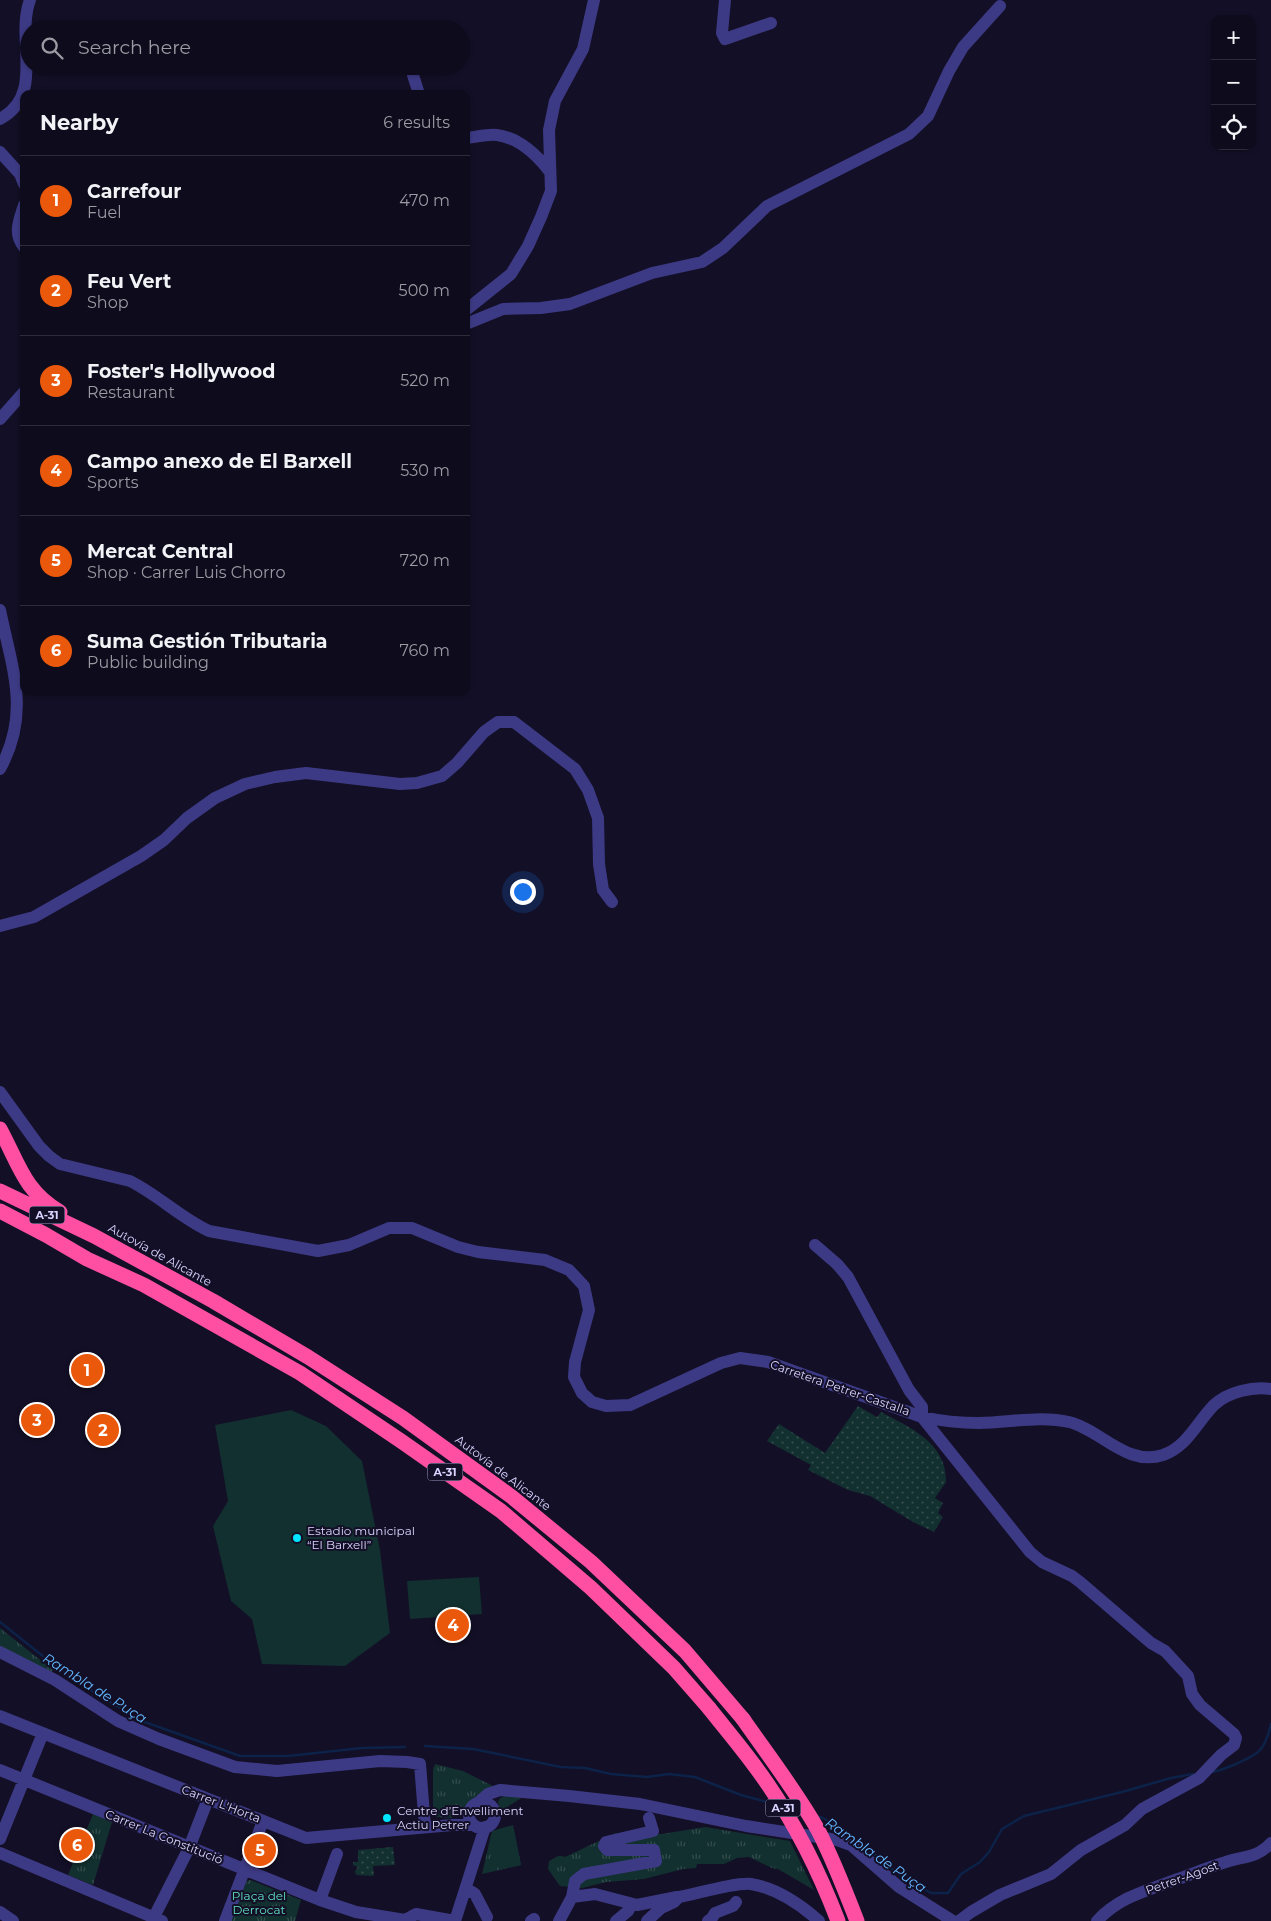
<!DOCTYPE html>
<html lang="en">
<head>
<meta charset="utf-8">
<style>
  :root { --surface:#0e0b1c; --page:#171425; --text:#f1f3f6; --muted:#9b9ba3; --line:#2e2b3b; --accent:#ea580c }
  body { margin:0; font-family:Montserrat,sans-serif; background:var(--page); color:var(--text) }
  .controls { position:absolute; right:15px; top:15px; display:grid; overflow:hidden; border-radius:10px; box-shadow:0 1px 4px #0004 }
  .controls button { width:45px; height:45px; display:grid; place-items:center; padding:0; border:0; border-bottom:1px solid var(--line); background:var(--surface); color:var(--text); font:25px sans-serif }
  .you { position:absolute; left:522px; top:891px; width:18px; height:18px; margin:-12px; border:4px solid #fff; border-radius:50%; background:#1a73e8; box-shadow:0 0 0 8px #1a73e833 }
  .badge { display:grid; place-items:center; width:32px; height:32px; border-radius:50%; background:var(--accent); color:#fff; font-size:16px; font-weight:700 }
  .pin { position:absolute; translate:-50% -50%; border:2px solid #fff; box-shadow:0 1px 5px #0006 }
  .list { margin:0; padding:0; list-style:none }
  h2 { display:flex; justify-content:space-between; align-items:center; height:65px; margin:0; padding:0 20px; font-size:21px }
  h2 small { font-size:16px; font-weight:400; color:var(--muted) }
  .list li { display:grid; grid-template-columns:32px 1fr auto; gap:15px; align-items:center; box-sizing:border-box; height:90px; padding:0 20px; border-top:1px solid var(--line) }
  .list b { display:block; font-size:19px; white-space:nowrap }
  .list p { margin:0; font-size:16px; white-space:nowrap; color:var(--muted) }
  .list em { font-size:16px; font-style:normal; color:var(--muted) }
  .icon { flex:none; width:28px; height:28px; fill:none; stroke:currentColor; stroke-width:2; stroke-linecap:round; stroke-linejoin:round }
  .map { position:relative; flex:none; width:1271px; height:1921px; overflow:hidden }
  .search { position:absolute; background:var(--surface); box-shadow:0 1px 4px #0004; left:20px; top:20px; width:450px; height:55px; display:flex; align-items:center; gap:12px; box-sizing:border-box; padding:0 18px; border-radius:28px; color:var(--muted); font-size:19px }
  .panel { position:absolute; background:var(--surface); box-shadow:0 1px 4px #0004; left:20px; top:90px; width:450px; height:605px; border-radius:10px }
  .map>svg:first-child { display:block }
</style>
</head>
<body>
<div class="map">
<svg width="1271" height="1921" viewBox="0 0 1271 1921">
  <defs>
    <pattern id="grass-tufts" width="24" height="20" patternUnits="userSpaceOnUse" patternTransform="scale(1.25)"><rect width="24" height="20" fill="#12302f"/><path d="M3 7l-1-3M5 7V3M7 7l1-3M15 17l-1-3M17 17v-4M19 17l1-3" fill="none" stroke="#344d4e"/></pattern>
    <pattern id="garden-dots" width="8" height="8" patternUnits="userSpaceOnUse" patternTransform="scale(1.25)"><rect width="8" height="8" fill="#12302f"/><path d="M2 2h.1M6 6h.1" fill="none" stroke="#344d4e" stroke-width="1.8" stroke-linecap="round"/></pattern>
  </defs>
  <rect width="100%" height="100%" fill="#130f26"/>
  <path fill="url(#grass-tufts)" d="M0 1628 53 1670 50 1675 0 1648Z
    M435 1764 463 1771 493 1786 468 1803 458 1815 451 1818 437 1817 433 1815V1769Z
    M505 1796 523 1797 504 1809 499 1807 498 1802 500 1798Z
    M93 1814 112 1822 93 1885 68 1875Z
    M513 1825 521 1865 482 1874 492 1831Z
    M705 1827 790 1841 814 1890 778 1869 772 1868 749 1857 737 1858 724 1864H697L696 1868 683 1869 644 1879 606 1882 582 1888 560 1886 548 1869 549 1861C556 1858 556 1854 565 1857L616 1833 662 1834Z
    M250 1880 301 1900 295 1921H230L247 1881Z"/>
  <path fill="url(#garden-dots)" d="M858 1406 877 1417 881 1412C911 1428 947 1443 946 1482L935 1498 943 1503 938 1513 943 1517 934 1532 913 1522 870 1496 848 1490 808 1470 811 1465 767 1441 779 1424 825 1453Z
    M393 1847 395 1865 373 1866 374 1876 356 1875 355 1871 358 1867 353 1865V1862H358V1850Z"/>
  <path fill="#12302f" d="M291 1410 326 1426 362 1461 380 1550 390 1633 345 1666 262 1664 252 1619 231 1601 213 1526 228 1501 215 1425Z
    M479 1577 482 1614 410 1619 407 1581Z
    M514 1830 521 1865 499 1870 492 1835Z"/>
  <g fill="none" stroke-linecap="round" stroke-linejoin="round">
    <path stroke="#0c2248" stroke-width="2.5" d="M0 1622 49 1661 98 1695 142 1721 240 1756H288L362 1748 405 1747
      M425 1746 473 1749 561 1767 585 1768 611 1774 647 1777 669 1774 695 1777 741 1795 774 1804
      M1211 1772C1222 1771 1249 1759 1258 1752 1266 1745 1269 1733 1271 1724
      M789 1808 801 1812
      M816 1816 823 1818 845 1830 902 1877 931 1893H948L961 1874 980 1862 989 1852 1002 1829 1024 1816 1122 1792 1171 1778 1193 1774"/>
    <path stroke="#3d3a85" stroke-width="12" d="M725 0 722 33 725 39 771 23
      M413 75 419 94
      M0 119C46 94 15 40 30 0
      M466 138C476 137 488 134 497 135 520 138 537 155 550 172
      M0 152 20 174 24 184
      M24 205C19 221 13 233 24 247
      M466 310 511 274 528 246 541 217 551 191 549 130 555 101 583 49 594 0
      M466 324 503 309 541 308 570 304 652 273 702 262 723 248 767 206 909 134 928 116 949 71 963 47 1000 6
      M0 419 24 392
      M0 610C12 669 31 712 0 769
      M0 926 34 917 141 856 164 840 187 818 215 798 245 784 275 777 306 773 400 784 417 783 442 776 457 763 484 732 498 722H514L575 769 588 790 598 818 599 864 603 890 612 902
      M0 1092 39 1146 49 1156 60 1164 130 1181C158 1195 181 1218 209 1231L318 1251 349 1245 389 1228H412L458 1247 478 1252 545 1260 569 1270 584 1286 589 1310 575 1362 574 1377 582 1393 592 1402 606 1406 630 1405 721 1363 740 1358 768 1362 922 1417C941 1421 959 1423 979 1423 1009 1423 1039 1415 1069 1422 1101 1430 1127 1467 1163 1455 1188 1446 1197 1422 1214 1405 1228 1392 1253 1386 1271 1389
      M815 1245 837 1264 848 1277 909 1390 922 1407V1417L1030 1552 1042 1562 1072 1576 1080 1582 1151 1643 1165 1651 1188 1676 1192 1694 1200 1705 1234 1734 1236 1738 1234 1745 1221 1755 1199 1778 1142 1809 1125 1825 1081 1850 1051 1874 1000 1895 971 1912 959 1921
      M0 1652 55 1680 118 1721 159 1739 235 1767 277 1771 380 1761 407 1762 420 1764 425 1827
      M0 1716 306 1838 452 1825H473
      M0 1770 320 1900 356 1912 405 1920
      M480 1801 488 1794 500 1790 569 1796 640 1804 746 1826 837 1840 851 1845 899 1887 953 1921
      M469 1815a13 13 0 1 1 26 0a13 13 0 1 1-26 0Z
      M0 1839 43 1733
      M0 1853 162 1921
      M466 1888 475 1894 487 1917
      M572 1897 575 1881 584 1874 656 1861 654 1850H607L604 1846 606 1842 653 1831 649 1818
      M320 1900 337 1854
      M0 1912 13 1921
      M405 1920 416 1914 455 1921
      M152 1921 189 1848 208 1799
      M225 1921 263 1821
      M455 1921 485 1827
      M531 1921 534 1919
      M559 1921 572 1897 595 1894 637 1905 677 1897
      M616 1921 628 1911 632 1904
      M647 1921 661 1908 674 1902 679 1897C696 1894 736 1882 751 1884 776 1888 801 1905 819 1921
      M708 1921 712 1918 715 1913 733 1906 736 1902
      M1097 1921C1119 1897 1146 1891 1175 1880 1192 1874 1209 1867 1226 1862 1244 1856 1257 1858 1271 1843"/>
    <path stroke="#ff4fa3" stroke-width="15" d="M0 1129C19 1164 24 1191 60 1212
      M0 1191 94 1236 213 1301 308 1357 403 1418 512 1497 591 1562 685 1651 743 1719
      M0 1211 46 1235 87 1259 144 1285 300 1373 401 1441 501 1511 591 1588 674 1668 709 1708"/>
    <path stroke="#ff4fa3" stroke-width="15" d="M709 1708C724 1727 740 1746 754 1765 790 1813 817 1866 838 1921
      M743 1719C768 1755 796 1791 818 1830 833 1859 845 1890 857 1921"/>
  </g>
  <g fill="#00e5ff" stroke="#130f26" stroke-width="2">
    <circle cx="297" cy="1538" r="5"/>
    <circle cx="387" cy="1818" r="5"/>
  </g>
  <g text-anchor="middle" stroke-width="4" stroke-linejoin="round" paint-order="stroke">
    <g fill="#130f26" stroke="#9e99be" stroke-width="1">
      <rect x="29.5" y="1206.5" width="35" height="17" rx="4"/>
      <rect x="427.5" y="1463.5" width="35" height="17" rx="4"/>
      <rect x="765.5" y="1799.5" width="35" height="17" rx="4"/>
    </g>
    <g font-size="11" font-weight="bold" fill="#d9d4ff">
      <text x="47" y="1219">A-31</text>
      <text x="445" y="1476">A-31</text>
      <text x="783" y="1812">A-31</text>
    </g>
    <g font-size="12" fill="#d9d4ff" stroke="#130f26">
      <text transform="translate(160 1255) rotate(29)" y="4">Autovía de Alicante</text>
      <text transform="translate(840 1388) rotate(19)" y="4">Carretera Petrer-Castalla</text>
      <text transform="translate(503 1473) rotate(37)" y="4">Autovía de Alicante</text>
      <text transform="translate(221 1804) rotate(21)" y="4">Carrer L'Horta</text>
      <text transform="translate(164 1837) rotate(22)" y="4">Carrer La Constitució</text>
      <text transform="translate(1182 1878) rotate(-20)" y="4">Petrer-Agost</text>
    </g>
    <g font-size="12" fill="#d9d4ff" stroke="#130f26" text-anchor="start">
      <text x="307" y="1535">Estadio municipal<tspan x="307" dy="14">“El Barxell”</tspan></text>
      <text x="397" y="1815">Centre d’Envelliment<tspan x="397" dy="14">Actiu Petrer</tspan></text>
    </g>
    <g font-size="12" fill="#5fe0c0" stroke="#130f26">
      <text x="259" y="1900">Plaça del<tspan x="259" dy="14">Derrocat</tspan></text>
    </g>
    <g font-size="14" font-style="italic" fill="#62b6ff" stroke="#130f26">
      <text transform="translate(95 1688) rotate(32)" y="5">Rambla de Puça</text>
      <text transform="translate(876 1855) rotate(35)" y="5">Rambla de Puça</text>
    </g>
  </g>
</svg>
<div class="controls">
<button>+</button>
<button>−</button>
<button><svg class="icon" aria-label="locate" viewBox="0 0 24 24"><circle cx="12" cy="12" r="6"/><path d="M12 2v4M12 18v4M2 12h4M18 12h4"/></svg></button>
</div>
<div class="you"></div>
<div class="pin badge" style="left:87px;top:1370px">1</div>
<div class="pin badge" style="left:103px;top:1430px">2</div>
<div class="pin badge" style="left:37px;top:1420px">3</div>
<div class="pin badge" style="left:453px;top:1625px">4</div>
<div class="pin badge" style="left:260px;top:1850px">5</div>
<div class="pin badge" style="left:77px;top:1845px">6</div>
<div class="search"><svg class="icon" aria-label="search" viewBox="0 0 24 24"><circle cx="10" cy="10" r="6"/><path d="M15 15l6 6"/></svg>Search here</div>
<section class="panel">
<h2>Nearby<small>6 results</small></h2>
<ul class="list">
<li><span class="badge">1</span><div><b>Carrefour</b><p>Fuel</p></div><em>470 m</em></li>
<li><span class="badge">2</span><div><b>Feu Vert</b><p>Shop</p></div><em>500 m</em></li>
<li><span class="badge">3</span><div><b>Foster's Hollywood</b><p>Restaurant</p></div><em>520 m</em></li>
<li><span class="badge">4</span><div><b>Campo anexo de El Barxell</b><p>Sports</p></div><em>530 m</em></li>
<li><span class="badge">5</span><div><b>Mercat Central</b><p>Shop · Carrer Luis Chorro</p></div><em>720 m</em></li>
<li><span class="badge">6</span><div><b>Suma Gestión Tributaria</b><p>Public building</p></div><em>760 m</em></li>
</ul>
</section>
</div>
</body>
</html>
